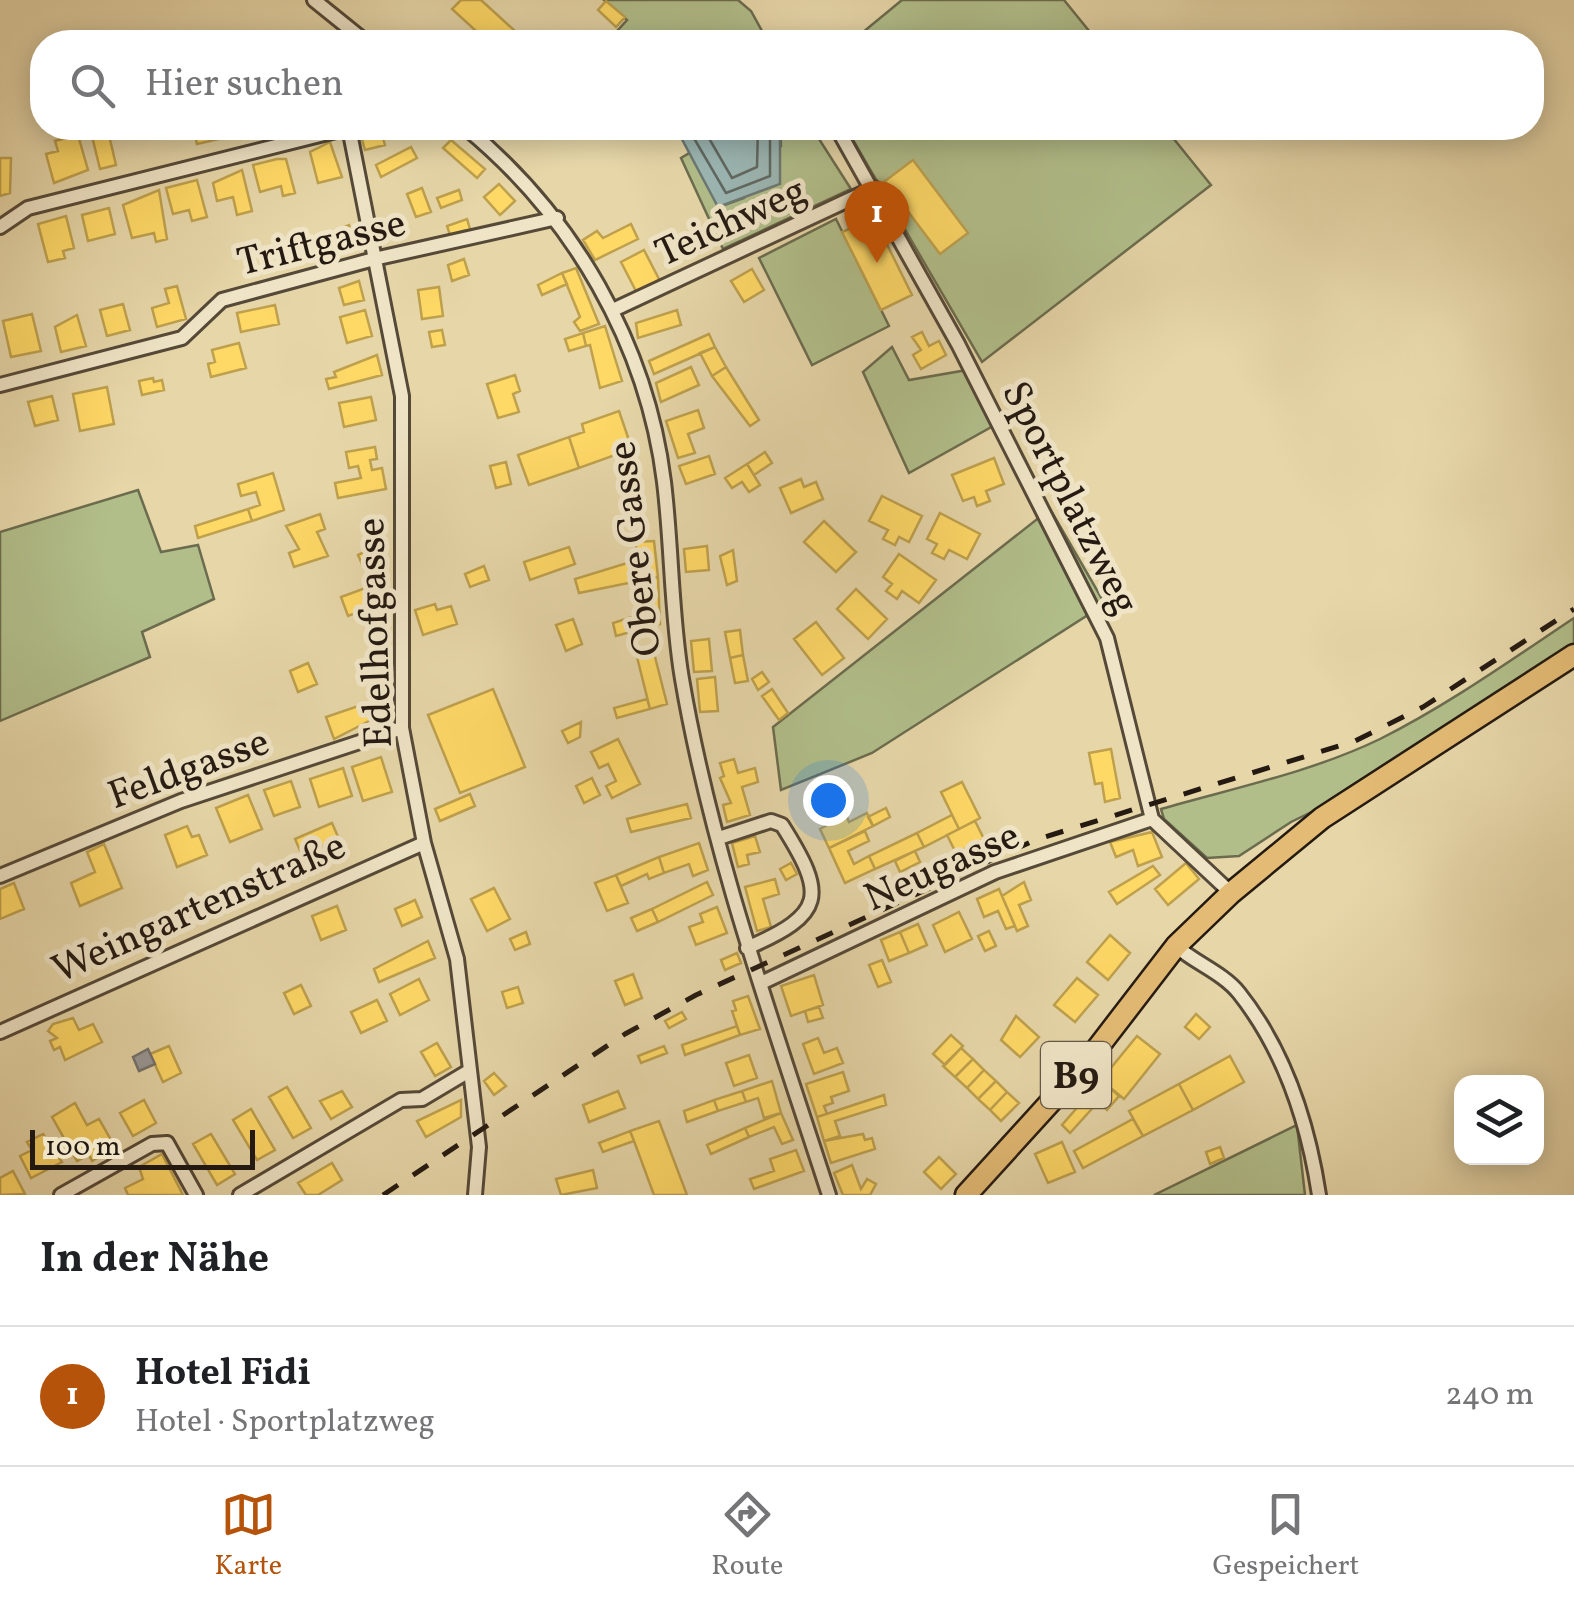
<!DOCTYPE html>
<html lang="de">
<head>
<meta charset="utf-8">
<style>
  :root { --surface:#fff; --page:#f2f2f2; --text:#202124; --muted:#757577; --line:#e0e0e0; --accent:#b45309 }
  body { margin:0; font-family:Vollkorn,serif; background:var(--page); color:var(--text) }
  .controls { position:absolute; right:30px; bottom:30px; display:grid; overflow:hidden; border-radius:20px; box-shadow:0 5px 25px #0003 }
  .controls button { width:90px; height:90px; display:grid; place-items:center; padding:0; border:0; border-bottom:2px solid var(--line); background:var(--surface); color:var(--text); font:50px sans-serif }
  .scale { position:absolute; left:30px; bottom:25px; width:225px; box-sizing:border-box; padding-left:10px; border:5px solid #251a12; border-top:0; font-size:28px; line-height:35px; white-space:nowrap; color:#251a12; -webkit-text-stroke:8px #efe4c6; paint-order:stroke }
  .you { position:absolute; left:828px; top:800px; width:35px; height:35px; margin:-25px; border:8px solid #fff; border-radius:50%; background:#1a73e8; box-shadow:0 0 0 15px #1a73e833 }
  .badge { display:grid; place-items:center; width:65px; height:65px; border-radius:50%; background:var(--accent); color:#fff; font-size:32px; font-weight:700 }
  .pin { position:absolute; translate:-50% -82px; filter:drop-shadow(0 2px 5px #0008) }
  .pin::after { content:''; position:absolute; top:52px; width:35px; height:30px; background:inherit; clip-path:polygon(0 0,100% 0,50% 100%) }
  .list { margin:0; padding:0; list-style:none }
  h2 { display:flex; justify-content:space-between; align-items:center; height:130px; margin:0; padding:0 40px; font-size:42px }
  h2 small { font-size:32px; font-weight:400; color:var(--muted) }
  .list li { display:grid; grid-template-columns:65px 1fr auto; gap:30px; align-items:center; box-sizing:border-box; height:140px; padding:0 40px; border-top:2px solid var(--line) }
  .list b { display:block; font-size:38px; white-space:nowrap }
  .list p { margin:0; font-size:32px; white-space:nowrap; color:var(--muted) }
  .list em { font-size:32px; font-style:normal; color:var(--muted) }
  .icon { flex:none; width:55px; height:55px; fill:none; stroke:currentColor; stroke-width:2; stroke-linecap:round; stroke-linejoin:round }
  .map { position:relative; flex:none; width:1574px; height:1195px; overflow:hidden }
  .search { position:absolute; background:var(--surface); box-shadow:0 5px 25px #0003; left:30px; right:30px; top:30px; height:110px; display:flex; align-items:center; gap:25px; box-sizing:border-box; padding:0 35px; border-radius:40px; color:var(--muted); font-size:38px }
  .sheet { height:270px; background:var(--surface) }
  nav { display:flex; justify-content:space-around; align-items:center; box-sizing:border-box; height:140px; border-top:2px solid var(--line); background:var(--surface); font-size:28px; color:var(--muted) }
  nav a { display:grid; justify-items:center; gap:5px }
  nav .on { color:var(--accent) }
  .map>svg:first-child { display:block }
</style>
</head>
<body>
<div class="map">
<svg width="1574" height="1195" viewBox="0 0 1574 1195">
  <rect width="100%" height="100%" fill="#e6d6a8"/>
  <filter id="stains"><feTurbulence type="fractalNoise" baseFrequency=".002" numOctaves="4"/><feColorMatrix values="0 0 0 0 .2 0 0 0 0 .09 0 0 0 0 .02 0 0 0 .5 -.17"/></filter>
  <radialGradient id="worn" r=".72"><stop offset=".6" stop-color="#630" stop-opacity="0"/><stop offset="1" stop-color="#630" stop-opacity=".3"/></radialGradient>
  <path fill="#b1be8a" stroke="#6b6c4e" stroke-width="2.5" d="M604 0H738L751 11 768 42H607L627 20Z
    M902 0H1064L1098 42H851Z
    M780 128H812L851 189 723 249 681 158 691 152 719 207 744 198 781 146Z
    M846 128H1165L1211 185 982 362Z
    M836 219 889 326 812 365 759 258Z
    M892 347 909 380 973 369 1002 421 909 473 863 372Z
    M138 490 161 552 198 545 214 599 142 632 150 657 0 721V532Z
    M1050 509 1105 604 872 753 781 790 773 727Z
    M1574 618V645L1334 801 1291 822 1239 856 1207 858 1164 819 1161 809C1234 788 1312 772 1380 739 1448 705 1511 660 1574 618Z
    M1297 1125 1305 1195H1154Z"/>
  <path fill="#9bb6b3" stroke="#6c7873" stroke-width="2.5" d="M676 128H780V184L718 207Z"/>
  <path fill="#ffd966" stroke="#bea04d" stroke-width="2.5" d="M461 0H481L527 42H488L452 9Z
    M606 1 625 17 616 27 598 10Z
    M90 128H98L100 138 109 135 116 165 100 169Z
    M193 128H224L227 137 197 144Z
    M381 131 385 145 365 150 361 136Z
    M78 135 88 170 54 183 46 154 58 151 55 141Z
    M451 140 485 169 477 178 443 148Z
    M330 142 342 177 318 183 310 152Z
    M411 147 417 158 381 177 376 165Z
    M0 158H11L10 193 0 196Z
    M277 159H286L295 193 283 196 281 186 260 192 253 165Z
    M913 160 968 233 940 254 885 181Z
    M242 170 252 211 237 215 233 197 217 201 213 183Z
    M197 180 207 217 192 221 189 210 173 214 166 188Z
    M499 184 515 201 500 215 484 197Z
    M422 188 431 212 416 217 407 194Z
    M159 190 167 239 156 242 154 233 132 238 123 205Z
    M459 190 462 200 441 208 437 198Z
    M868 206 912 295 881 310 842 232 851 228 846 217Z
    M109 208 115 234 88 241 82 215Z
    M66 216 74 248 63 251 65 258 48 262 38 224Z
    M467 219 470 229 450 235 447 226Z
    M631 224 638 239 595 260 583 240 597 231 603 238Z
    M349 225 354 240 317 253 311 239Z
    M644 250 660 281 637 293 621 262Z
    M464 259 469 275 452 281 448 265Z
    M576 268 599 324 580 331 574 322 580 317 562 273Z
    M752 269 764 290 744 302 731 281Z
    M562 273 567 284 542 295 538 285Z
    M359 281 364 300 344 305 339 288Z
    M177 286 186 319 157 327 152 308 169 303 165 289Z
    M439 287 443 316 422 319 418 290Z
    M123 304 130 330 107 336 100 310Z
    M275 305 279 324 241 332 237 313Z
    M365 310 372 336 347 343 340 317Z
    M677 310 681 325 638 338 636 323Z
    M32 314 41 351 11 357 3 321Z
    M77 315 86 346 61 352 55 327Z
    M605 326 622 381 600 388 590 345 586 346 583 333Z
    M442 330 445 345 432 347 429 332Z
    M922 332 929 346 939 341 946 355 921 369 913 355 921 350 912 337Z
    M583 333 586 346 569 351 565 339Z
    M709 334 715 347 654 374 649 361Z
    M239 343 246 368 211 377 208 364 215 362 212 350Z
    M715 347 726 367 712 376 700 353Z
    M377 355 382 375 329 389 326 379 336 377 334 372Z
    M691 367 699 385 661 402 656 383Z
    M726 367 759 420 750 426 712 376Z
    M515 375 520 391 513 394 519 412 498 418 487 384Z
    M153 378 154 382 162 380 164 390 142 395 139 381Z
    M107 387 114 424 80 431 73 394Z
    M52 396 58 420 35 426 28 402Z
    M371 397 376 420 344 427 339 403Z
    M698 410 704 428 688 434 695 453 678 458 666 421Z
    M619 411 632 449 579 468 569 437 584 432 582 424Z
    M569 437 579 468 529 485 518 455Z
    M375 447 377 459 370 460 372 470 382 468 386 489 338 498 335 483 361 478 358 466 349 468 346 452Z
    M765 452 772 463 754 475 747 464Z
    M709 456 715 474 686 484 679 466Z
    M994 458 1004 484 986 491 990 501 977 506 974 497 963 501 952 475Z
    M506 462 511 484 496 488 490 466Z
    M747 464 760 485 749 492 742 482 732 488 725 478Z
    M273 473 284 510 252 521 248 509 260 505 256 492 241 496 238 484Z
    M801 479 804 487 816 482 823 499 791 513 780 488Z
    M882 496 922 516 909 542 899 537 895 545 883 539 888 530 869 521Z
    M248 509 252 521 198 538 195 526Z
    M940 513 980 534 967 559 949 550 944 559 932 553 937 544 927 539Z
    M320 514 325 529 317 532 328 556 294 567 289 553 299 549 286 526Z
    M824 521 856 552 836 572 804 542Z
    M654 541 658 577 579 593 575 579 637 560 636 542Z
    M380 545 386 560 364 569 358 555Z
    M707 546 709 570 686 572 684 549Z
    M569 547 575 564 530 580 524 562Z
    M733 550 737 581 727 585 720 556Z
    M899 554 936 580 919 603 902 591 897 599 886 591 892 584 883 577Z
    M484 566 489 580 470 587 465 574Z
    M658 577 660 624 616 636 613 623 647 612 646 578Z
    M376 584 383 603 348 616 341 597Z
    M856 589 887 619 868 639 837 609Z
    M435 604 437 610 451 606 457 624 423 635 415 610Z
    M573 619 582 644 566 651 556 625Z
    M816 622 844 658 822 675 794 639Z
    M740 630 743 655 730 658 725 632Z
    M709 639 712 671 694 672 691 641Z
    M654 653 667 704 650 709 637 657Z
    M743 655 748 681 735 683 730 658Z
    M308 663 317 684 298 692 290 671Z
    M762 672 769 682 758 690 752 679Z
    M715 677 718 711 700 712 697 679Z
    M493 689 525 767 460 793 428 715Z
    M772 689 788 713 779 720 762 696Z
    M647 699 650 709 617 718 614 708Z
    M367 703 373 719 334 739 326 717Z
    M581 722 580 737 568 743 562 731Z
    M618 739 640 784 612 798 606 786 616 781 608 764 599 768 591 752Z
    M1111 749 1120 798 1105 802 1102 783 1095 784 1089 753Z
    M381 757 392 792 363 801 352 767Z
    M734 759 738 773 755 768 758 782 742 787 750 815 727 822 723 805 731 803 720 778 724 776 720 763Z
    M343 768 352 796 319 807 310 779Z
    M592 778 600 795 584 803 576 786Z
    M291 781 300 807 274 816 264 790Z
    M962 782 980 818 959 829 941 792Z
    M470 794 475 806 440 821 435 809Z
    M248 795 262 829 230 842 216 808Z
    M687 804 691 818 631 832 627 819Z
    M886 808 890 817 873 826 868 817Z
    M867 813 873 826 829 848 820 829 846 815 849 822Z
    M952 815 959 829 924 847 917 833Z
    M975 821 984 839 956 853 947 835Z
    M332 823 339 839 302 855 295 839Z
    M187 826 192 837 199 835 207 855 177 867 165 835Z
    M865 831 869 841 848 851 854 864 869 856 875 869 845 883 829 848Z
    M1152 832 1162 857 1138 866 1133 850 1116 857 1110 842Z
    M917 833 924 847 875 869 869 856Z
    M755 836 760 852 747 855 749 864 738 867 732 843Z
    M699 843 708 870 693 876 689 864 664 873 659 857Z
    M104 844 122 888 80 906 71 883 95 872 87 852Z
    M915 851 920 862 900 872 895 861Z
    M659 857 664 873 649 879 647 874 621 886 616 875Z
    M791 863 797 874 786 880 780 869Z
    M1186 863 1199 879 1168 905 1155 889Z
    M1153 866 1160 875 1117 904 1109 892Z
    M616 875 628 903 607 911 595 883Z
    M775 879 779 894 763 899 771 927 757 931 745 887Z
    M707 882 713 895 658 922 652 909Z
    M1024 882 1031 900 1019 905 1028 926 1017 931 1002 896Z
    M14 883 24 909 0 919V889Z
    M494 888 510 919 487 931 471 899Z
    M999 889 1015 926 1006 929 998 911 984 917 977 899Z
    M415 900 422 917 402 926 395 909Z
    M337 906 346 930 321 940 312 916Z
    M717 907 727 933 696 945 689 927 703 922 700 914Z
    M652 909 658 922 637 931 631 918Z
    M959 912 972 939 945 952 933 925Z
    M918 924 927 945 909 953 900 932Z
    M989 931 996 946 985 951 978 936Z
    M526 932 530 944 515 950 510 939Z
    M900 932 909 953 889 961 881 940Z
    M1110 935 1130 953 1108 980 1087 962Z
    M428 941 435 958 379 982 374 969Z
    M737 953 741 963 725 970 721 960Z
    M882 960 891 982 878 987 869 965Z
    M633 974 642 998 625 1005 615 981Z
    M814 975 823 1005 791 1016 781 986Z
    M1077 978 1098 995 1075 1022 1054 1005Z
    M419 979 429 1000 400 1015 390 994Z
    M301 985 311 1006 294 1014 284 993Z
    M518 987 523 1003 507 1008 502 992Z
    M748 996 760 1029 740 1035 732 1011 736 1010 733 1001Z
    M377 1000 387 1021 361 1033 351 1012Z
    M819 1007 823 1018 808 1022 805 1011Z
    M682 1012 686 1019 669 1028 665 1021Z
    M1196 1014 1210 1027 1199 1039 1185 1027Z
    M1016 1016 1039 1037 1020 1057 1001 1040Z
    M73 1018 79 1030 93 1024 102 1042 65 1060 60 1047 54 1050 50 1041 57 1038 48 1031 53 1024Z
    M737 1026 740 1035 685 1055 682 1045Z
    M951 1035 963 1046 945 1065 933 1054Z
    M1137 1036 1160 1054 1124 1099 1101 1080Z
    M818 1038 824 1053 837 1048 843 1063 814 1074 803 1044Z
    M437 1043 451 1067 435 1076 421 1052Z
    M169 1046 181 1073 163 1082 150 1054Z
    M664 1046 667 1053 641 1063 638 1056Z
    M961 1048 973 1059 955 1077 943 1066Z
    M749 1055 757 1078 734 1086 726 1063Z
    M1230 1056 1244 1082 1193 1110 1179 1084Z
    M973 1059 984 1070 967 1088 955 1077Z
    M984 1070 996 1081 978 1099 967 1088Z
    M843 1072 849 1091 831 1097 833 1103 824 1106 827 1114 817 1117 806 1084Z
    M494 1073 506 1086 494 1095 484 1081Z
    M1101 1080 1119 1096 1107 1110 1089 1094Z
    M772 1081 781 1113 764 1118 758 1098 746 1102 742 1091Z
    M996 1081 1007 1092 990 1110 978 1099Z
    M1179 1084 1193 1110 1143 1136 1129 1111Z
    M287 1087 311 1128 293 1138 269 1097Z
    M342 1091 352 1107 331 1119 320 1101Z
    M618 1091 625 1108 589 1122 583 1105Z
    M742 1091 746 1102 718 1111 714 1100Z
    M1007 1092 1019 1103 1001 1121 990 1110Z
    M1089 1094 1098 1102 1070 1133 1062 1125Z
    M884 1095 886 1105 835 1121 840 1136 824 1141 817 1117Z
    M144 1100 156 1123 133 1136 120 1113Z
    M461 1100V1117L426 1137 417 1121Z
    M714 1100 718 1111 687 1122 684 1111Z
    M75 1103 87 1125 99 1119 115 1147 92 1161 89 1155 77 1161 52 1117Z
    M251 1109 275 1150 257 1160 233 1120Z
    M781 1113 793 1140 782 1144 774 1127 749 1137 745 1128Z
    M1133 1119 1143 1136 1083 1168 1074 1151Z
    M659 1121 687 1195H654L634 1141 630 1131Z
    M745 1128 749 1137 711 1154 707 1145Z
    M630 1131 634 1141 603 1152 599 1143Z
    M43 1134 62 1162 31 1178 20 1156 32 1150 27 1142Z
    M211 1134 235 1174 217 1185 193 1144Z
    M863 1134 865 1140 872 1138 875 1149 831 1163 824 1141Z
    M1062 1142 1075 1172 1048 1183 1035 1154Z
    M1220 1147 1224 1158 1210 1164 1206 1152Z
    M796 1150 804 1171 754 1189 750 1179 774 1171 770 1159Z
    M162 1154 183 1195H128L125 1188 143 1179 139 1167Z
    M939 1157 956 1174 941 1189 924 1172Z
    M332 1163 342 1180 318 1195H306L298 1183Z
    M852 1165 861 1189 867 1179 876 1184 870 1195H843L834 1173Z
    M593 1170 597 1188 561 1195 556 1179Z
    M13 1171 25 1194 0 1195V1178Z"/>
  <path fill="#999" stroke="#767370" stroke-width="2.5" d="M148 1049 155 1064 139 1071 133 1057Z"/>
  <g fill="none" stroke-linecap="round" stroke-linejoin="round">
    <path stroke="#606862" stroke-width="2.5" d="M688 128 726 193 770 176V128
      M703 128 732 178 757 167 758 128"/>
    <g stroke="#554938" stroke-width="18">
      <path id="minor" d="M314 0 366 42
        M349 128 402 396V728L424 843 457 959 479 1147 475 1195
        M466 128C573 216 647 344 664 482 672 547 671 614 682 679 712 855 774 1025 829 1195
        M837 128 958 344 1107 638 1152 819 1231 893
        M0 227 28 208 348 128
        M613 310 874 188
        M0 385 182 338 222 300 374 259 557 218
        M719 838 771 821 782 825C827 896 825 914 747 948
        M0 876 181 801 402 728
        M1176 946C1195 963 1223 973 1239 993 1285 1051 1308 1123 1319 1195
        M761 983 995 872 1152 819
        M0 1032 424 843
        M61 1195 152 1144 167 1143 196 1195
        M240 1195 401 1100 422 1099 469 1071"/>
    </g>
    <g stroke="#251a12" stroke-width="25">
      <path id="primary" d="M966 1195 1086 1063 1176 946 1231 893 1322 818 1574 655"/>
    </g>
    <use href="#minor" stroke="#efe4c6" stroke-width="12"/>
    <use href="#primary" stroke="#e3bb74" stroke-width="20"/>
    <path stroke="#251a12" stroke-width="5" stroke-dasharray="18 18" stroke-linecap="butt" d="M383 1195 625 1034 696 995 1035 840 1355 741 1423 707 1574 609"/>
  </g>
  <g text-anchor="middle" stroke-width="10" stroke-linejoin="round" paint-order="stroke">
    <rect fill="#efe4c6" stroke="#625748" stroke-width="2.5" x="1041" y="1042" width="70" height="66" rx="8"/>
    <g font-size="38" font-weight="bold" fill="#251a12">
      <text x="1076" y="1088">B9</text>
    </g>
    <g font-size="40" fill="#251a12" stroke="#efe4c6">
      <text transform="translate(730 220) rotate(-25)" y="14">Teichweg</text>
      <text transform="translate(321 241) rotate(-14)" y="14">Triftgasse</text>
      <text transform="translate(1072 497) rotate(63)" y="14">Sportplatzweg</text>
      <text transform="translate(633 549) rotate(-97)" y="14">Obere Gasse</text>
      <text transform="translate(373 633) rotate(-92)" y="14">Edelhofgasse</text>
      <text transform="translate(188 767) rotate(-20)" y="14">Feldgasse</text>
      <text transform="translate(941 865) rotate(-24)" y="14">Neugasse</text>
      <text transform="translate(198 906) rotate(-24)" y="14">Weingartenstraße</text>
    </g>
  </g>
  <rect width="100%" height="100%" filter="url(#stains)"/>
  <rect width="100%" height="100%" fill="url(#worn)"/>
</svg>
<div class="controls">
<button><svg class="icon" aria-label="layers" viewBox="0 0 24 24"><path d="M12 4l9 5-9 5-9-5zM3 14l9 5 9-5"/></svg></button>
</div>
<div class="scale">100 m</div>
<div class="you"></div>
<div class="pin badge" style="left:877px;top:263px">1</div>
<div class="search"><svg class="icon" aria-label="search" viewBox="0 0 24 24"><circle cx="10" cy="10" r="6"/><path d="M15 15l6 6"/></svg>Hier suchen</div>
</div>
<section class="sheet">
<h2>In der Nähe<small></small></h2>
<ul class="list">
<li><span class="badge">1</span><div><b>Hotel Fidi</b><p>Hotel · Sportplatzweg</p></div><em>240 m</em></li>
</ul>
</section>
<nav>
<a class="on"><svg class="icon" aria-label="map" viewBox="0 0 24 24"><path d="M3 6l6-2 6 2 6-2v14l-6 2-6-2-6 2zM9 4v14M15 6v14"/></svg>Karte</a>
<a><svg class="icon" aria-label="directions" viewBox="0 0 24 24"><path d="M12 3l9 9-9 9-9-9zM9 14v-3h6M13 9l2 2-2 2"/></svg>Route</a>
<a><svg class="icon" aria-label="saved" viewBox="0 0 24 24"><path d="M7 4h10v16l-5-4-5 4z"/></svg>Gespeichert</a>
</nav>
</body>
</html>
